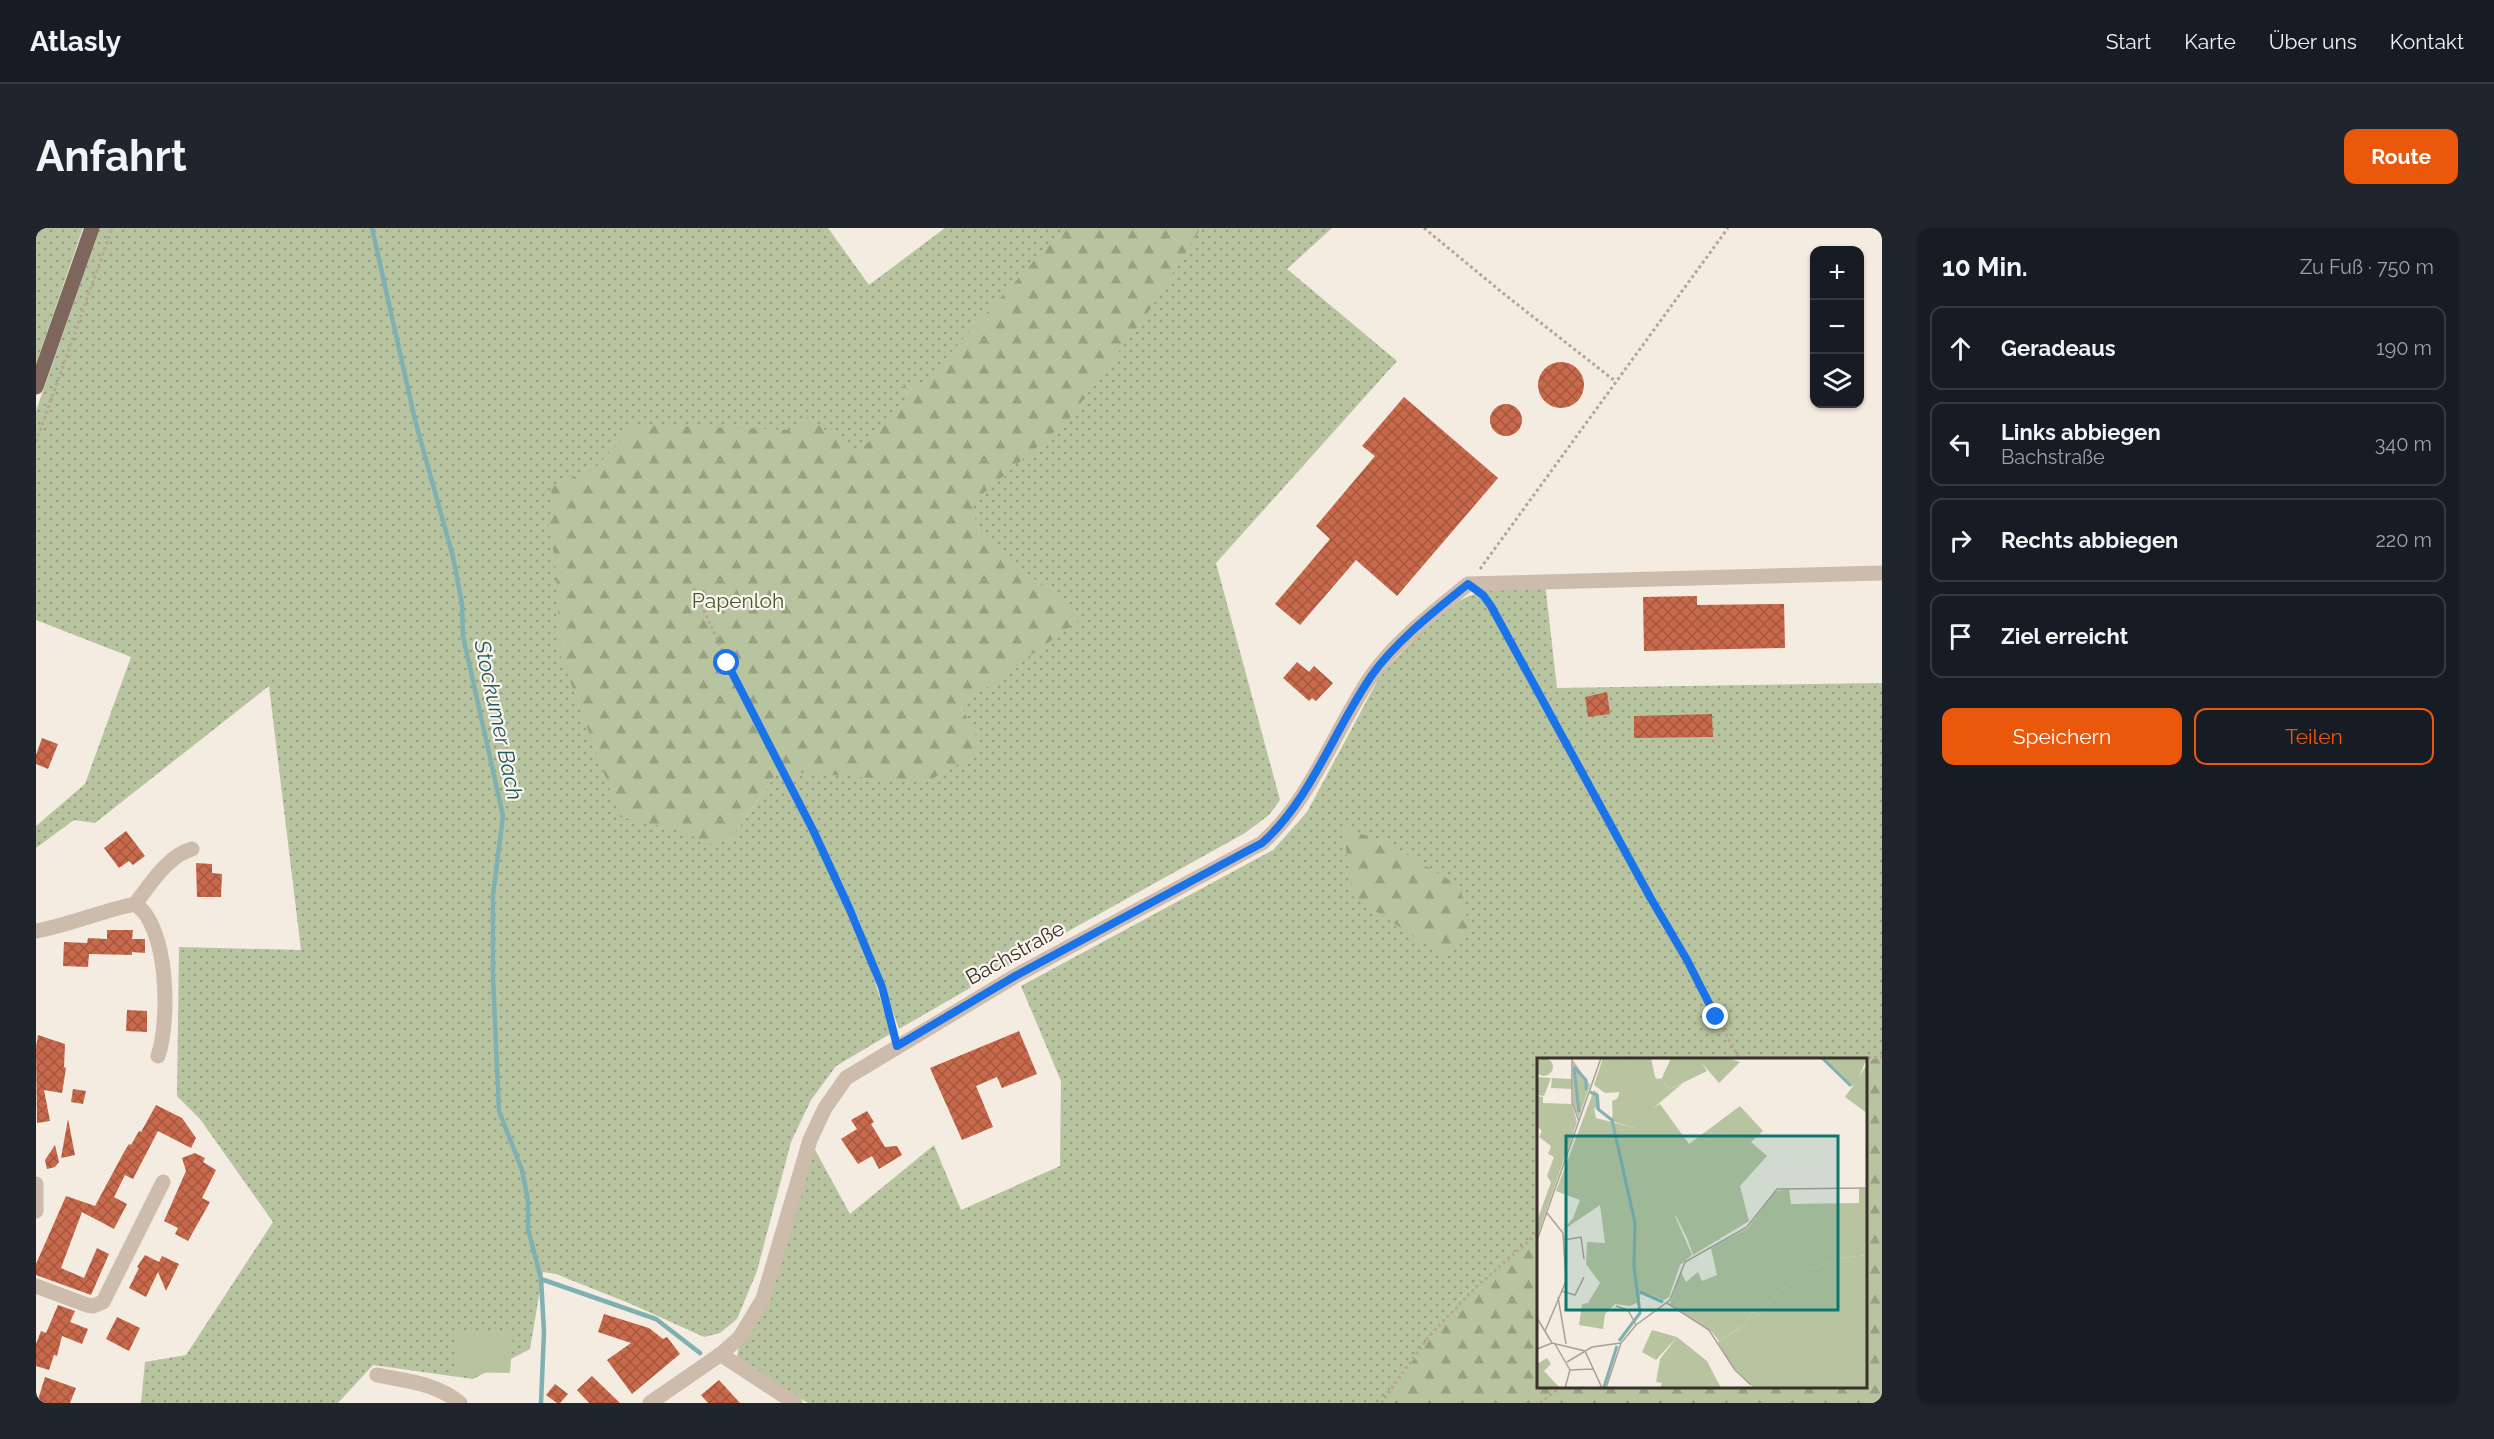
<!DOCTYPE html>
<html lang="de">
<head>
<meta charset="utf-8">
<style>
  :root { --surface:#171b24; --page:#20242c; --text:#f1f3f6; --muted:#9ea1a6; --line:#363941; --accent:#ea580c }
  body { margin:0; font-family:Raleway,sans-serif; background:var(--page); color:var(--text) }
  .controls { position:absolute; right:18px; top:18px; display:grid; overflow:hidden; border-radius:12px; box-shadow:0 2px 4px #0004 }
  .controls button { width:54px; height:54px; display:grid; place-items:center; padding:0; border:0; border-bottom:2px solid var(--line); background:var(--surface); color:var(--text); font:30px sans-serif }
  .stop { position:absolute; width:18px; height:18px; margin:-14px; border:4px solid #1a73e8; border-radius:50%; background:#fff }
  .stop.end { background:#1a73e8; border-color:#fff; box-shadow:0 2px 6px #0008 }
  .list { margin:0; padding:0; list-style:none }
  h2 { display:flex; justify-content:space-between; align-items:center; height:78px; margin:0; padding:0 24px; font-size:26px }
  h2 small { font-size:20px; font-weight:400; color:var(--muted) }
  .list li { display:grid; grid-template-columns:39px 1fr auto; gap:18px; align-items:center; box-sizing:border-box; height:84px; margin:0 12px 12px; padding:0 12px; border:2px solid var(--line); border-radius:12px }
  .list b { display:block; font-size:22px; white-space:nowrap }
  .list p { margin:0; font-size:20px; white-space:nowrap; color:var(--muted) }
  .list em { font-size:20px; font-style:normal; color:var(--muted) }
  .actions { display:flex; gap:12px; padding:18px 24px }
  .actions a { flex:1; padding:14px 0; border:2px solid var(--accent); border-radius:12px; text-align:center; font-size:21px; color:var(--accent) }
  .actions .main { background:var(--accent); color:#fff }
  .icon { flex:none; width:33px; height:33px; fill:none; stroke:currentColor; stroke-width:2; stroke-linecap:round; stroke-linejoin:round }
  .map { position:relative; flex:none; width:1846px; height:1175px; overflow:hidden; border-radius:12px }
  header { display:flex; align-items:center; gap:36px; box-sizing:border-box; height:84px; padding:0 30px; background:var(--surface); border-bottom:2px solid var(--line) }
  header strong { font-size:28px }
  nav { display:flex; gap:33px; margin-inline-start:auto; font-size:21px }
  .intro { display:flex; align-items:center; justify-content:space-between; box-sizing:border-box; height:144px; padding:0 36px }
  h1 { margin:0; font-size:42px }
  .button { padding:15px 27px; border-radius:12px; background:var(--accent); color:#fff; font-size:21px; font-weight:700 }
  main { display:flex; gap:36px; padding:0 36px }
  aside { flex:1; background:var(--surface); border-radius:12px; box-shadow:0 2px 4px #0004 }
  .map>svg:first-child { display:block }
</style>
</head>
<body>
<header>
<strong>Atlasly</strong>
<nav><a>Start</a><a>Karte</a><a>Über uns</a><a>Kontakt</a></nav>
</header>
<div class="intro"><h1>Anfahrt</h1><a class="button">Route</a></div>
<main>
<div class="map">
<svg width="1846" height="1175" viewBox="0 0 1846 1175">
  <defs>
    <pattern id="grass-dots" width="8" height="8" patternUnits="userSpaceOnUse" patternTransform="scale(1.5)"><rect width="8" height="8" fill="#b8c4a0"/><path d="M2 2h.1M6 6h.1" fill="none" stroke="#97a083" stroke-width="1.8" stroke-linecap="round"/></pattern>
    <pattern id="forest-firs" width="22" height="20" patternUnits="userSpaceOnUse" patternTransform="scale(1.5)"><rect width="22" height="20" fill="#b8c4a0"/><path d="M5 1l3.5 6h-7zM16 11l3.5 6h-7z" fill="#97a083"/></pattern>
    <pattern id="building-cross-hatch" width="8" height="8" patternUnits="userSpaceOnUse" patternTransform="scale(1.5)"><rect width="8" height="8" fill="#c8694b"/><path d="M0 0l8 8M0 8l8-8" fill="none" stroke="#a4573f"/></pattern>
  </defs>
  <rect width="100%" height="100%" fill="#f4ebe1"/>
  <path fill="url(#grass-dots)" d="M0 0H47L0 136Z
    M64 0H792L833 57 909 0H1103L952 181 882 159 867 157 896 232 694 612 742 543C787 627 832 713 854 806L800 838 775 872 755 914 721 1043 701 1091 684 1105 668 1109 595 1076 520 1046 507 1044 494 1121 437 1151 337 1137 302 1175H105L109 1134 150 1127 237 994 164 891 141 868 143 719 265 722 233 458 59 595 38 592 0 620V598L49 556 95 429 0 392V183Z
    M1165 0H1296L1251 41 1361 133 1180 335 1244 572 1233 587 1209 605 1038 700 863 801 822 690 748 540 946 522 923 474 952 332 931 266 1025 191Z
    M1509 355 1521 460 1846 455V829L1830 833 1502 832V1005L1423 1071 1344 1175H772L706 1136 701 1128 703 1118 778 920 814 986 898 917 925 982 1024 938 1025 853 985 758 1237 622 1271 584 1345 446 1386 403 1423 373 1433 368 1453 362Z"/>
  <path fill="url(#forest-firs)" d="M1028 0H1165L1115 80 1033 191 935 276 944 307 1046 390 925 478 947 522 890 554 742 543 694 612 686 611 681 618 639 601 584 589 525 428 519 332 511 289 517 284 515 259 558 241 599 197 757 202 771 189 822 225 872 171 867 156 883 159Z
    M1307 601 1344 611 1424 658 1434 704 1407 728 1317 668Z
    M1846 829V1175H1344L1423 1071 1502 1005V1158H1830V833Z"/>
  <path fill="#b8c4a0" d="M422 1105 477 1106 474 1145 420 1144Z"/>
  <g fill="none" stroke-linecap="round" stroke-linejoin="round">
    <path stroke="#7fb0b2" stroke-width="4.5" d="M336 0 379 192 417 329 426 376 427 408 467 588 457 667V750L463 883 486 942 492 973V1001L505 1051 508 1104 505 1175
      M505 1051 620 1091 664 1125"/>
  </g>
  <path fill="url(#building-cross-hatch)" d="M1502 157a23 23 0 1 1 46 0a23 23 0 1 1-46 0Z
    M1368 169 1462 250 1361 368 1320 332 1264 397 1239 376 1294 311 1280 298 1339 228 1326 218Z
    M1454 192a16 16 0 1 1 32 0a16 16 0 1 1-32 0Z
    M1661 368V377L1748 376 1749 420 1608 423 1607 369Z
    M1261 434 1273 444 1278 438 1297 455 1280 473 1276 470 1273 473 1247 450Z
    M1571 464 1574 486 1552 489 1549 469Z
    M1676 486 1677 509 1598 510V488Z
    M6 510 22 516 12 541 0 536V527Z
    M90 603 109 628 97 637 93 633 83 640 68 620Z
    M160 635 176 636V645L186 646 185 669H161Z
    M71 702H97L96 711H109V725L96 724V727L53 726 52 739 27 738 28 714 51 715 52 710 71 711Z
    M91 782 111 783V804L90 803Z
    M983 803 1001 846 966 860 961 849 940 858 957 899 926 912 894 840Z
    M2 807 29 816 28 839 30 840 26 865 8 862 14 893 1 895 0 820Z
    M37 861 50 863 47 876 35 874Z
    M120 877 146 890 160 910 155 920 122 903 97 951 89 947 78 969 91 976 78 1001 46 984 25 1040 48 1050 61 1020 73 1026 55 1067 0 1047V1036L30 968 59 978 88 924 93 916 95 917 103 903 105 904Z
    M831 883 838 894 835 896 849 919 861 918 866 927 843 941 836 928 822 936 805 911 821 901 815 892Z
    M32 891 39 927 25 930Z
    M19 917 23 934 19 939 11 941 9 932Z
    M159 925 169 930 167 934 180 942 166 970 174 974 152 1013 139 1006 142 1000 128 993 150 943 146 930Z
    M109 1027 123 1034 126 1028 143 1036 130 1063 122 1044 110 1069 93 1060 103 1040 101 1039Z
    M22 1077 39 1083 34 1094 52 1101 46 1116 26 1108 21 1128 18 1127 13 1142 0 1138V1116L5 1103 10 1105Z
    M568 1086 613 1100 627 1111 631 1109 644 1126 596 1166 571 1132 595 1115 562 1104Z
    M81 1089 104 1100 93 1123 70 1111Z
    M556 1148 584 1175H553L541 1162Z
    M9 1149 40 1160 34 1175H1Z
    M683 1152 704 1175H672L665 1167Z
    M519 1156 532 1166 524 1175H521L510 1167Z"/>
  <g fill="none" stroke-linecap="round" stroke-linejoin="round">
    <path stroke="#b9a596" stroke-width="3" stroke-dasharray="3 3" stroke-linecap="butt" d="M1388 0 1468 66 1579 153
      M0 214 76 0
      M1444 341 1692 0
      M658 360C685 421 714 481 745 541 789 626 834 712 858 805
      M1449 370 1522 498 1704 832
      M1802 832 1846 829
      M1345 1175 1394 1107 1440 1059 1502 1005
      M1504 1175 1526 1158"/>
    <path stroke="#cdbbac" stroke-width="15" d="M99 676C114 657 131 628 156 621
      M0 703C34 697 65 683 99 676 133 698 134 793 122 828
      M0 956V983
      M0 1058 51 1077 57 1078 67 1074 127 954
      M684 1126 759 1175
      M341 1147C371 1153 400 1155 424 1175
      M614 1175 685 1126 704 1109 727 1071 774 912 789 880 810 850 981 747 1226 615C1275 572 1299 501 1336 447 1361 412 1399 383 1432 356L1846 345"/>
    <path stroke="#7d675c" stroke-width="15" d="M0 159 56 0"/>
  </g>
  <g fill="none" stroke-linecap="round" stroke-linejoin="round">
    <path stroke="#1a73e8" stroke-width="8" d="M691 435 777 602 814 682 846 759 861 818 981 747 1226 615C1274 573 1299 500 1336 447 1360 413 1400 382 1432 356L1447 367 1455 378 1614 669 1651 732 1680 789"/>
  </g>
  <g text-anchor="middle" stroke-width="4.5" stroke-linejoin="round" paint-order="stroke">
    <g font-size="21" fill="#4a5a2e" stroke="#fbf5ee">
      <text x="702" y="380">Papenloh</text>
    </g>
    <g font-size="21" fill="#3b302b" stroke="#fbf5ee">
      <text transform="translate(979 725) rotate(-29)" y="7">Bachstraße</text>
    </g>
    <g font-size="22" font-style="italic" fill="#1f5a5e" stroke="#fbf5ee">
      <text transform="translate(463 492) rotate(78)" y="8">Stockumer Bach</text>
    </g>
  </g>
  <g transform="translate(1501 830)">
    <rect width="330" height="330" fill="#f4ebe1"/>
    <path d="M66 0H92L84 34 68 35 57 27ZM134 0H190L203 4 182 25 165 5 170 13 133 31 124 22ZM285 0H330L322 19 330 6V55L308 39 318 25 315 28ZM-2 9a9 9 0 1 1 18 0a9 9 0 1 1-18 0ZM36 2 53 27 42 59 36 46ZM15 20 35 21V31L14 30ZM57 32 62 37 63 50V54L57 49 59 60 98 70 97 61 123 46 152 86 203 48 226 73 214 84 230 98 203 128 212 163 156 197 150 180 139 158 165 148 169 127 161 113 138 158 155 197 143 207 132 239 127 242 104 233 102 244 93 248 78 246 68 256 66 271 42 267 45 246 51 245 63 225 49 206 50 184 68 185 63 147 25 173 36 160 43 142 19 133ZM0 38 6 39V45L35 46 40 64 0 179V163L14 124 10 118 17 99 11 96 14 88 2 79 5 73 0 68ZM322 130 330 131V197L305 200 271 212 239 236 222 258 216 254 207 267 182 283 175 274 133 246 144 214 149 224 161 214 165 223 180 217 174 190 211 170 239 133 252 131 254 146 322 145ZM115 272 140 279 119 302 105 294ZM10 300 14 306 7 313 23 330H0V306Z" fill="#b8c4a0"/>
    <path d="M92 0H114L118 19 133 31 146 25 108 57 98 61V70L74 63ZM0 19 14 20 7 38 0 37ZM209 55 212 59 193 90 167 119 183 136 166 149 168 155 160 160 138 158 129 170 115 165 106 141 105 116 117 107 143 106 150 111 183 76ZM222 167 239 175 241 182 237 186 223 177ZM330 197V330H217L194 307 181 284 207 267 216 254 222 258 239 236 271 212 305 200ZM140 279 170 303 184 330H123L125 325 119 324 123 301Z" fill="#b8c4a0"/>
    <path d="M94 2 108 3 102 32 123 20 132 32 105 59 95 51 94 61 76 62 75 43 84 39 82 30 92 24Z" fill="#b8c4a0"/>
    <path fill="none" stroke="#7fb0b2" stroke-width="3" d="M285 0 314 28M37 9 49 22V32M37 10 42 54M53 34 60 37 61 51 75 62 98 165 97 209 103 255 82 283M103 234 126 244M67 329 80 288"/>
    <path fill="none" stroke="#aaa098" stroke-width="1.5" d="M35 0V44L42 63M0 182 64 0M27 182 44 179 47 201M24 233 38 237 47 219M21 239 29 286M130 245 172 272 198 312 214 327M79 248 91 252 99 267M0 260 15 285M8 273 29 223 26 175 10 155M18 286 33 312 28 330M0 291 15 285 48 293 65 330M30 304 55 289 84 285M33 312 56 311M69 330 84 285 99 267 133 242 148 204 210 169 240 131 330 130"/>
    <path fill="#0f766e" fill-opacity="0.15" stroke="#0f766e" stroke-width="3" d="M29 78H301V252H29Z"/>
    <rect width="330" height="330" fill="none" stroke="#3b302b" stroke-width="3"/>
  </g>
</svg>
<div class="controls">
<button>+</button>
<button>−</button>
<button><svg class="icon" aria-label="layers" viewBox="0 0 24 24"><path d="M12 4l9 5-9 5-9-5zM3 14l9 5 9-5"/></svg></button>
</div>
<div class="stop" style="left:691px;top:435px"></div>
<div class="stop end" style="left:1680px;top:789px"></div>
</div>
<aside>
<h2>10 Min.<small>Zu Fuß · 750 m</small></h2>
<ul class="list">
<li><svg class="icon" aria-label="ahead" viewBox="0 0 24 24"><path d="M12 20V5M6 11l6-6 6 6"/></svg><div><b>Geradeaus</b></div><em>190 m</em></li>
<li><svg class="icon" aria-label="left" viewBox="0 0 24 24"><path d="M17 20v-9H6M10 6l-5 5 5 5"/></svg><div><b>Links abbiegen</b><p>Bachstraße</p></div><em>340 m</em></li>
<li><svg class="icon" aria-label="right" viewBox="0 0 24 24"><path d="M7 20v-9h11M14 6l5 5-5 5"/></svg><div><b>Rechts abbiegen</b></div><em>220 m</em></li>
<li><svg class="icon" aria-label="arrive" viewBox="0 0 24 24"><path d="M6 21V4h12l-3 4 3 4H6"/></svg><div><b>Ziel erreicht</b></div></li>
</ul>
<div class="actions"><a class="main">Speichern</a><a>Teilen</a></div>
</aside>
</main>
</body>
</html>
